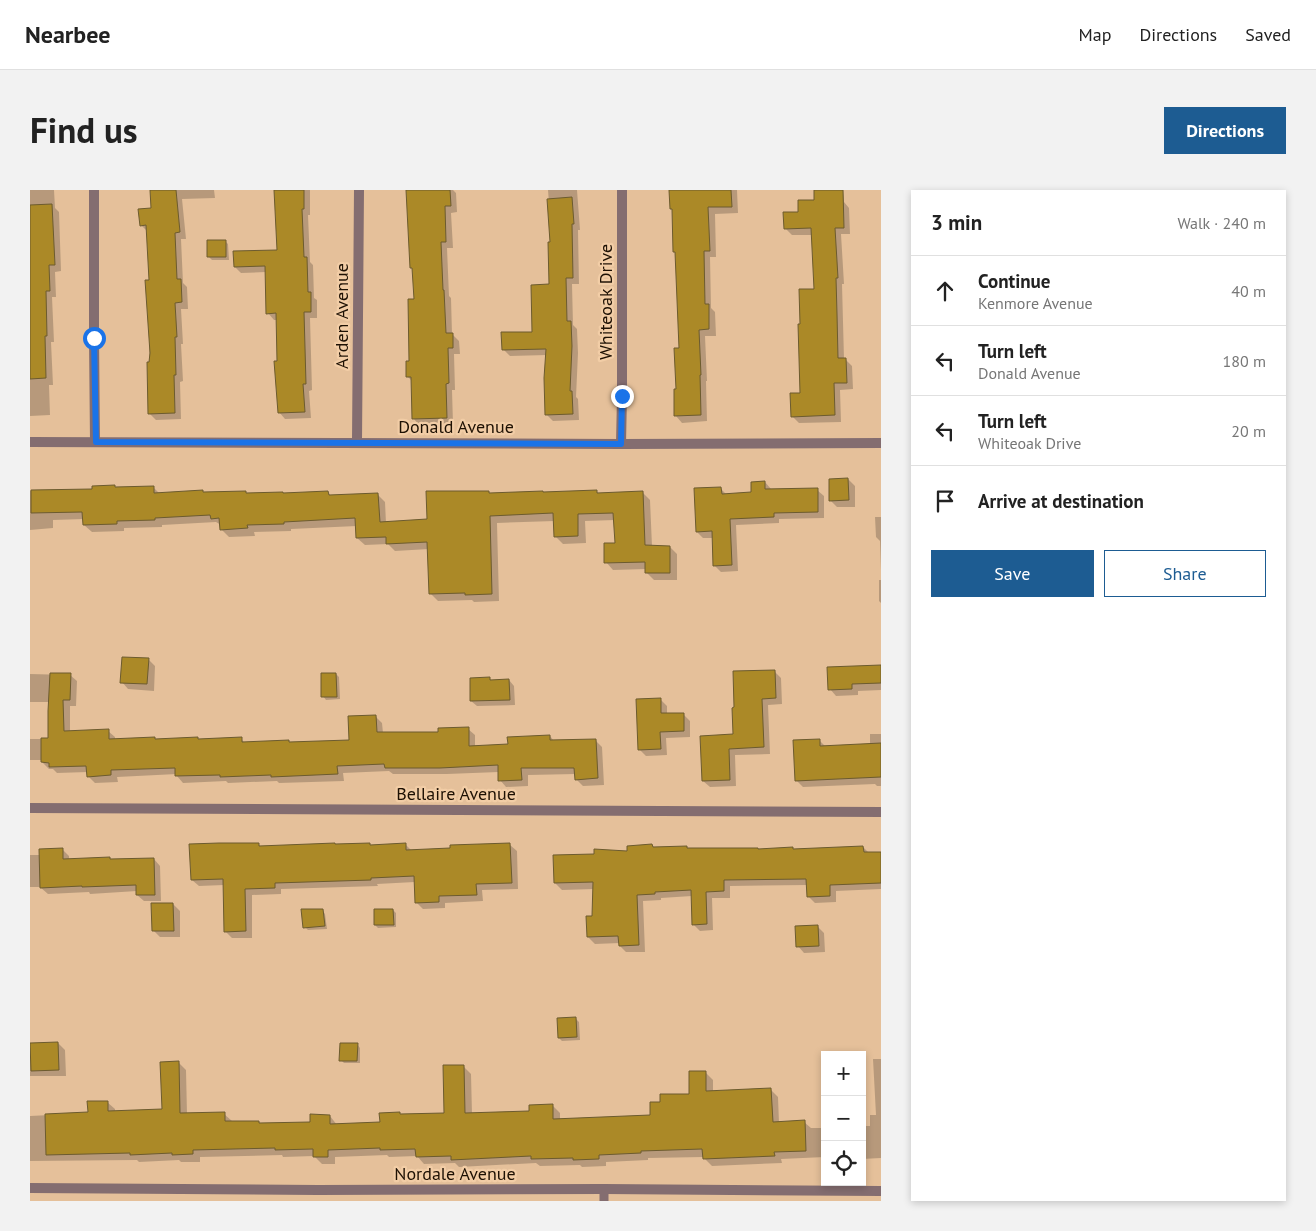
<!DOCTYPE html>
<html lang="en">
<head>
<meta charset="utf-8">
<style>
  :root { --surface:#fff; --page:#f2f2f2; --text:#222; --muted:#767676; --line:#e0e0e0; --accent:#1d5c92 }
  body { margin:0; font-family:"PT Sans",sans-serif; background:var(--page); color:var(--text) }
  .controls { position:absolute; right:15px; bottom:15px; display:grid; overflow:hidden; border-radius:0px; box-shadow:0 2px 8px #0003 }
  .controls button { width:45px; height:45px; display:grid; place-items:center; padding:0; border:0; border-bottom:1px solid var(--line); background:var(--surface); color:var(--text); font:25px sans-serif }
  .stop { position:absolute; width:15px; height:15px; margin:-11px; border:4px solid #1a73e8; border-radius:50%; background:#fff }
  .stop.end { background:#1a73e8; border-color:#fff; box-shadow:0 1px 5px #0008 }
  .list { margin:0; padding:0; list-style:none }
  h2 { display:flex; justify-content:space-between; align-items:center; height:65px; margin:0; padding:0 20px; font-size:21px }
  h2 small { font-size:16px; font-weight:400; color:var(--muted) }
  .list li { display:grid; grid-template-columns:32px 1fr auto; gap:15px; align-items:center; box-sizing:border-box; height:70px; padding:0 20px; border-top:1px solid var(--line) }
  .list b { display:block; font-size:19px; white-space:nowrap }
  .list p { margin:0; font-size:16px; white-space:nowrap; color:var(--muted) }
  .list em { font-size:16px; font-style:normal; color:var(--muted) }
  .actions { display:flex; gap:10px; padding:15px 20px }
  .actions a { flex:1; padding:11px 0; border:1px solid var(--accent); border-radius:0px; text-align:center; font-size:18px; color:var(--accent) }
  .actions .main { background:var(--accent); color:#fff }
  .icon { flex:none; width:28px; height:28px; fill:none; stroke:currentColor; stroke-width:2; stroke-linecap:round; stroke-linejoin:round }
  .map { position:relative; flex:none; width:851px; height:1011px; overflow:hidden; border-radius:0px }
  header { display:flex; align-items:center; gap:30px; box-sizing:border-box; height:70px; padding:0 25px; background:var(--surface); border-bottom:1px solid var(--line) }
  header strong { font-size:24px }
  nav { display:flex; gap:28px; margin-inline-start:auto; font-size:18px }
  .intro { display:flex; align-items:center; justify-content:space-between; box-sizing:border-box; height:120px; padding:0 30px }
  h1 { margin:0; font-size:35px }
  .button { padding:12px 22px; border-radius:0px; background:var(--accent); color:#fff; font-size:18px; font-weight:700 }
  main { display:flex; gap:30px; padding:0 30px }
  aside { flex:1; background:var(--surface); border-radius:0px; box-shadow:0 2px 8px #0003 }
  .map>svg:first-child { display:block }
</style>
</head>
<body>
<header>
<strong>Nearbee</strong>
<nav><a>Map</a><a>Directions</a><a>Saved</a></nav>
</header>
<div class="intro"><h1>Find us</h1><a class="button">Directions</a></div>
<main>
<div class="map">
<svg width="851" height="1011" viewBox="0 0 851 1011">
  <rect width="100%" height="100%" fill="#e5c09a"/>
  <path fill="#0003" d="M0 0H24L25 18 29 22 31 81 25 82 26 107H22L24 152H21L23 195H19L20 225 0 226Z
    M121 0H184L185 8 152 9 156 49H151L153 93 157 97 158 119H151L153 154H151L153 191 150 192 151 229 126 230 119 223 120 91 118 42 111 35 122 19Z
    M245 0H280V25H278L280 72 283 75 284 108 287 110V128H280L282 200 279 201 281 228 255 229 249 222 247 130H244L238 123 236 82 211 83 205 77 248 61Z
    M377 0H423L426 3 427 22 421 23 423 58H417L419 106 421 108 422 144 429 151 430 164H424L425 200H422L423 234 390 236 384 229 382 191 378 187 381 172 385 110Z
    M518 0H547L550 40H548L549 94H542L543 135 547 139 548 163 546 207 548 209 549 230 523 231 516 224 517 165 480 166 473 159 503 143 520 96 522 54Z
    M640 0H707L708 23 685 24 686 67H680L681 118 685 122 686 146H675L677 191H676L677 231 652 233 646 226 650 159 643 21 641 18Z
    M785 0H813L814 12 819 18 820 44H811L814 94H812L814 169H815L822 176 823 199 810 200 811 232 769 233 762 226 772 204 785 100 783 45H762L755 38 769 23 786 11Z
    M195 51 198 54 199 70H182L179 67Z
    M818 289 825 296V317H807L800 310Z
    M735 292 741 299V301L787 300 794 306V328L749 329V333L706 335 708 381 691 382 685 376 683 348H673L667 342 691 299 697 305 722 303Z
    M85 297 87 299 123 297 130 304 215 302 218 304 298 303 302 307 347 304 355 312 356 333 398 331 459 302 461 304 567 302 569 304 612 302 620 310 622 356 640 357 647 364V390H624L616 382V379L583 380 576 372 586 354 585 330 555 331 556 353 533 354 525 346V331L467 333 469 411 444 412 442 410 408 411 400 403 399 359 365 361 358 354 335 355 327 348V336L261 339V341L224 342 225 346 199 347 191 339V335L186 332 132 335V337L94 338V341L62 342 54 335V329L23 330V338L0 340V363V301L64 300Z
    M845 327H851V380L850 351 846 347Z
    M849 390H851V413L849 411Z
    M118 469 125 476 124 501 98 499 92 492Z
    M851 476V500L828 501V505L806 506 800 499Z
    M744 481 751 488 752 514 738 515 740 564 705 565 706 596 680 597 673 591 705 545Z
    M0 484 40 485 47 491 46 516H40V542L78 541 85 547V550L124 548 126 550 211 549 215 553 258 551 261 553 321 552 346 527 352 533 353 543H409L438 539 445 545V557L479 556 520 546 524 551 565 550 572 557 574 595 553 596 546 589V584L498 585V596L476 597 470 590 469 582 417 584H363L359 581 313 583 314 591 249 593 247 591 198 593 196 591 153 593 147 586V584L87 587 88 592 65 593 58 586V582L27 583 23 579H19L12 572V570H0V549H19L20 512H0Z
    M306 484 309 487 310 509 296 510 293 506Z
    M459 488 462 491 479 490 484 496 485 515 447 516 441 511Z
    M630 509 637 516V525L653 524 660 531V547L636 548 637 565 616 566 609 559Z
    M840 544H851V596H847L845 594 773 597 766 590 789 550 796 557 840 555Z
    M340 654 341 656 375 654 382 661 480 655 487 661 488 699 452 700 453 711 415 713V718L393 719 386 712 385 692 347 694 348 696 251 699V704L222 705V748H202L195 741 194 695 169 696 162 690 229 655 232 658Z
    M622 656 625 658 657 657 659 660H764L833 657 839 663H851V699L806 701V712L785 713 778 706V695L700 696V708H682L683 740 670 741 663 734 662 706 631 708V710L613 711 615 762H596L590 756V753L565 754 558 747 563 727 564 699 532 700 525 693 565 665 599 662Z
    M32 659 39 666V670L80 668 81 670 124 669 130 676 131 711H114L107 705V701L60 704 59 702 18 704 10 697H0V665H10Z
    M143 714 150 721V747H130L123 740Z
    M292 720 295 724 297 739 278 740 275 737Z
    M363 720 366 723V737L348 738 345 735Z
    M787 736 794 743 795 762 774 763 768 756Z
    M546 829 549 832 550 850 532 851 529 848Z
    M28 853 35 860 36 886H0V858Z
    M327 854 330 858V873H314L311 870Z
    M843 869H851V968L832 969V936H840V925H846Z
    M149 873 156 880 157 924H194L202 931 229 932 231 934 281 933 300 926 307 935 351 933 370 924 372 926 415 924 433 876 441 884 442 924 501 922 522 915 530 923V930L622 926 631 913 661 905 675 882 683 890V902L740 899 748 907 749 933 774 932 781 938H795V967L751 969 752 973 682 976 674 968V967L618 968V970L576 972V976L552 977 550 975 510 976 506 973 429 977 425 973 394 974 387 966 359 967 357 965 305 967V974H292L284 966 253 967 252 965 170 967V972H151L149 970 109 972 107 970 0 971V926L59 923 77 912 85 919V922L133 920Z"/>
  <path fill="#ab8927" stroke="#6c5b2f" d="M120 0H146L150 42 145 43 147 89H151L152 112 145 113 147 147H145L146 185H144L145 223 118 224 117 172H119L120 163 115 90H119L116 35 110 36 108 19 121 18Z
    M244 0H274V19H272L274 67H277L278 102H281V122H274L276 194H273L275 222 248 223 244 171H247L246 123 236 124 235 76 204 77 203 61 247 60Z
    M376 0H420L421 16H415L416 52H411L413 100H414L416 143H423V158H418L419 193 416 194 417 228 382 229 381 187H376V171H379L378 109H384L382 78H380Z
    M639 0H701L702 17H678L680 61H674L675 114H679V139L669 140 671 185H670L671 225 644 226V199H646L644 158H649L645 62H643L642 19H640Z
    M784 0H813L814 38H805L808 88H806L807 124 808 168H816L817 193H804L805 225 761 227 760 203H770L768 134H770L769 99H784L781 38 754 39 753 22H768V10H784Z
    M542 7 544 34H542L543 88H536L537 131H541L542 156 540 201H542L543 224 515 225 514 188 516 159 472 160 471 142H502L501 95 519 94 518 52H520L517 9Z
    M22 14 25 75H19L20 101H16L17 146H15L16 188 0 189V15Z
    M177 50H196V67H177Z
    M818 288 819 310 799 311V289Z
    M735 291V299L788 298V322L744 323V327L700 329 702 375 683 376 682 341 666 342 664 298 691 297 692 304 721 302V292Z
    M85 295V297L124 296V303L173 300V302L216 301V303L253 302V303L298 301 299 305 348 303 350 332 397 329 396 301H459V303L513 301V302L567 300V303L613 301 615 355 640 356V383H615V372L574 373V353H585L583 323 548 324V346L524 347 523 323 460 326 462 404 435 405V403L399 404 397 352 356 354V347L326 348 325 328 254 332V334L217 335 218 338 190 340 189 328 181 329 180 325 125 328V330L87 331V334L53 335 52 322 1 323V300L62 299V296Z
    M92 467 119 468 117 494 90 493Z
    M851 475V493L822 494V499L798 500 797 477Z
    M745 480 746 508 732 509 734 557 699 559 700 590 672 591 670 546 703 544 702 518 704 517 703 481Z
    M20 483H41L40 510H33L34 541 79 539V549L125 547V549L168 547V549L212 547V552L259 550V552L319 550 318 526 346 525 347 542H408V538L439 537V556L478 554 477 547 520 545V550L566 549 568 588 545 590 544 578H491L492 590 468 591V575L410 578H355L354 574 307 576 308 584 241 587V585L190 587V585L145 586V578L81 580V585L57 587 56 576 19 577V573L11 572V548H18V521Z
    M291 483H306L307 507H291Z
    M460 487V490L479 489 480 510 440 511V488Z
    M631 508V523H654V541L630 542 631 559 608 560 606 509Z
    M790 549V556L851 553V587L765 591 763 550Z
    M189 653H229V656L305 653V654L340 653V655L376 653V660L420 658V655L480 653 482 693 446 694 447 705 409 706V712L385 713 384 686 341 688V690L245 693V698L215 699 216 741 194 742 193 689 161 690 159 654Z
    M622 654 623 657 657 656V658H728V659L763 657V659L833 656 834 662H851V693L800 695V706L777 707 776 689 694 690V701L676 702 677 734 662 735 661 700 625 702V704L607 705 609 755 589 756 588 746 557 747 556 726H562L563 692 524 693 523 665 564 664V659L597 661V656Z
    M33 658V669L80 667V669L124 668 125 705H106V695L52 697V696L10 698 9 659Z
    M121 713H143L144 741H122Z
    M271 719H293L295 736 273 738Z
    M344 719H363L364 735H344Z
    M788 735 789 756 766 757 765 736Z
    M546 827 547 847 528 848 527 828Z
    M28 852 29 880 1 881 0 853Z
    M310 853H328L327 871H309Z
    M149 871 150 923 195 922V931H229V933L280 932V924L300 925V934L350 932 349 923 370 922V924L414 923 413 875H434L435 923 499 921V915L523 914V929L620 925V912H630V904H659V881H676V901L741 898 743 932 775 930 776 961 744 962 745 966 673 969 672 959 611 961V963L569 965V969L543 970V968L501 969V966L421 970V966L386 967 385 959 350 960V958L298 960V967H283V959L245 960V958L163 960V964L142 965V963L100 965V963L16 965 15 924 58 922 57 911H78V921L132 919 130 872Z"/>
  <g fill="none" stroke-linecap="round" stroke-linejoin="round">
    <path stroke="#846d70" stroke-width="9" d="M574 1011V999"/>
    <path stroke="#846d70" stroke-width="10" d="M64 0V148L65 252
      M0 252 591 254 851 253
      M327 252 329 0
      M591 254 592 205V0
      M0 618 851 622
      M0 998 288 1000 574 999 851 1001"/>
  </g>
  <g fill="none" stroke-linecap="round" stroke-linejoin="round">
    <path stroke="#1a73e8" stroke-width="6" d="M64 148 66 252 591 254 592 206"/>
  </g>
  <g text-anchor="middle" stroke-width="4.5" stroke-linejoin="round" paint-order="stroke">
    <g font-size="18" fill="#1d1003" stroke="#f2cda6">
      <text transform="translate(576 112) rotate(-90)" y="6">Whiteoak Drive</text>
      <text transform="translate(312 126) rotate(-90)" y="6">Arden Avenue</text>
      <text x="426" y="243">Donald Avenue</text>
      <text x="426" y="610">Bellaire Avenue</text>
      <text x="425" y="990">Nordale Avenue</text>
    </g>
  </g>
</svg>
<div class="controls">
<button>+</button>
<button>−</button>
<button><svg class="icon" aria-label="locate" viewBox="0 0 24 24"><circle cx="12" cy="12" r="6"/><path d="M12 2v4M12 18v4M2 12h4M18 12h4"/></svg></button>
</div>
<div class="stop" style="left:64px;top:148px"></div>
<div class="stop end" style="left:592px;top:206px"></div>
</div>
<aside>
<h2>3 min<small>Walk · 240 m</small></h2>
<ul class="list">
<li><svg class="icon" aria-label="ahead" viewBox="0 0 24 24"><path d="M12 20V5M6 11l6-6 6 6"/></svg><div><b>Continue</b><p>Kenmore Avenue</p></div><em>40 m</em></li>
<li><svg class="icon" aria-label="left" viewBox="0 0 24 24"><path d="M17 20v-9H6M10 6l-5 5 5 5"/></svg><div><b>Turn left</b><p>Donald Avenue</p></div><em>180 m</em></li>
<li><svg class="icon" aria-label="left" viewBox="0 0 24 24"><path d="M17 20v-9H6M10 6l-5 5 5 5"/></svg><div><b>Turn left</b><p>Whiteoak Drive</p></div><em>20 m</em></li>
<li><svg class="icon" aria-label="arrive" viewBox="0 0 24 24"><path d="M6 21V4h12l-3 4 3 4H6"/></svg><div><b>Arrive at destination</b></div></li>
</ul>
<div class="actions"><a class="main">Save</a><a>Share</a></div>
</aside>
</main>
</body>
</html>
